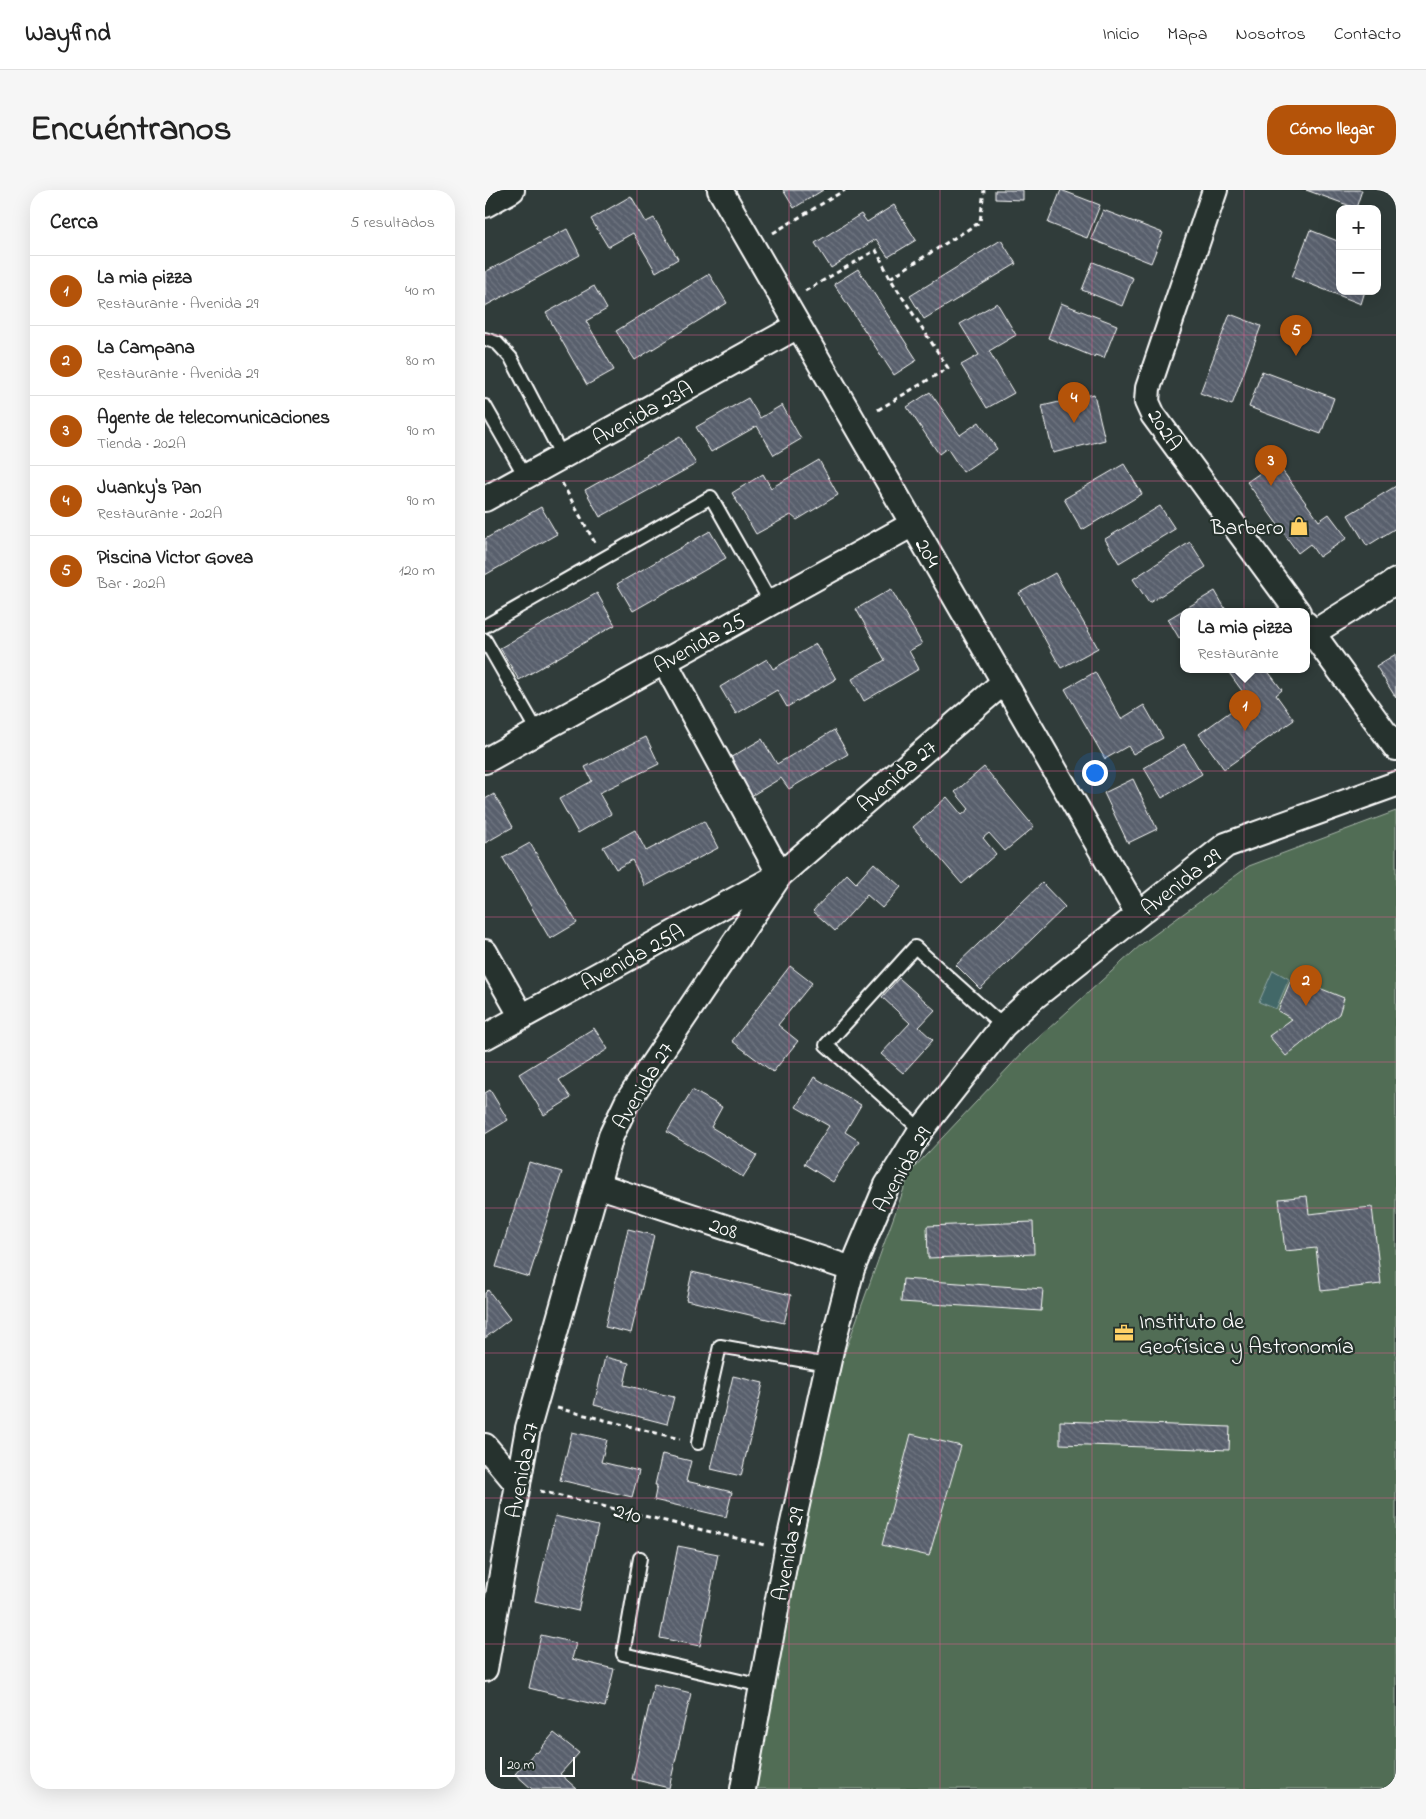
<!DOCTYPE html>
<html lang="es">
<head>
<meta charset="utf-8">
<style>
  :root { --surface:#fff; --page:#f6f6f6; --text:#222; --muted:#767676; --line:#e0e0e0; --accent:#b45309 }
  body { margin:0; font-family:"Indie Flower",sans-serif; background:var(--page); color:var(--text) }
  .controls { position:absolute; right:15px; top:15px; display:grid; overflow:hidden; border-radius:10px; box-shadow:0 5px 20px #0002 }
  .controls button { width:45px; height:45px; display:grid; place-items:center; padding:0; border:0; border-bottom:1px solid var(--line); background:var(--surface); color:var(--text); font:25px sans-serif }
  .scale { position:absolute; left:15px; bottom:12px; width:75px; box-sizing:border-box; padding-left:5px; border:2px solid #fff; border-top:0; font-size:14px; line-height:18px; white-space:nowrap; color:#fff; -webkit-text-stroke:4px #26332d; paint-order:stroke }
  .you { position:absolute; left:609px; top:582px; width:18px; height:18px; margin:-12px; border:4px solid #fff; border-radius:50%; background:#1a73e8; box-shadow:0 0 0 8px #1a73e833 }
  .badge { display:grid; place-items:center; width:32px; height:32px; border-radius:50%; background:var(--accent); color:#fff; font-size:16px; font-weight:700 }
  .pin { position:absolute; translate:-50% -41px; filter:drop-shadow(0 1px 2px #0008) }
  .pin::after { content:''; position:absolute; top:26px; width:18px; height:15px; background:inherit; clip-path:polygon(0 0,100% 0,50% 100%) }
  .popup { position:absolute; left:695px; top:418px; width:130px; height:65px; box-sizing:border-box; display:grid; place-content:center; border-radius:10px; background:var(--surface); filter:drop-shadow(0 1px 4px #0005); font-size:16px; white-space:nowrap; color:var(--muted) }
  .popup b { font-size:19px; color:var(--text) }
  .popup::after { content:''; position:absolute; left:50%; top:100%; margin-left:-10px; border:10px solid transparent; border-top-color:var(--surface) }
  .list { margin:0; padding:0; list-style:none }
  h2 { display:flex; justify-content:space-between; align-items:center; height:65px; margin:0; padding:0 20px; font-size:21px }
  h2 small { font-size:16px; font-weight:400; color:var(--muted) }
  .list li { display:grid; grid-template-columns:32px 1fr auto; gap:15px; align-items:center; box-sizing:border-box; height:70px; padding:0 20px; border-top:1px solid var(--line) }
  .list b { display:block; font-size:19px; white-space:nowrap }
  .list p { margin:0; font-size:16px; white-space:nowrap; color:var(--muted) }
  .list em { font-size:16px; font-style:normal; color:var(--muted) }
  .map { position:relative; flex:none; width:911px; height:1599px; overflow:hidden; border-radius:20px }
  header { display:flex; align-items:center; gap:30px; box-sizing:border-box; height:70px; padding:0 25px; background:var(--surface); border-bottom:1px solid var(--line) }
  header strong { font-size:24px }
  nav { display:flex; gap:28px; margin-inline-start:auto; font-size:18px }
  .intro { display:flex; align-items:center; justify-content:space-between; box-sizing:border-box; height:120px; padding:0 30px }
  h1 { margin:0; font-size:35px }
  .button { padding:12px 22px; border-radius:20px; background:var(--accent); color:#fff; font-size:18px; font-weight:700 }
  main { display:flex; gap:30px; padding:0 30px }
  aside { flex:1; background:var(--surface); border-radius:20px; box-shadow:0 5px 20px #0002 }
  .map>svg:first-child { display:block }
</style>
</head>
<body>
<header>
<strong>Wayfind</strong>
<nav><a>Inicio</a><a>Mapa</a><a>Nosotros</a><a>Contacto</a></nav>
</header>
<div class="intro"><h1>Encuéntranos</h1><a class="button">Cómo llegar</a></div>
<main>
<aside>
<h2>Cerca<small>5 resultados</small></h2>
<ul class="list">
<li><span class="badge">1</span><div><b>La mia pizza</b><p>Restaurante · Avenida 29</p></div><em>40 m</em></li>
<li><span class="badge">2</span><div><b>La Campana</b><p>Restaurante · Avenida 29</p></div><em>80 m</em></li>
<li><span class="badge">3</span><div><b>Agente de telecomunicaciones</b><p>Tienda · 202A</p></div><em>90 m</em></li>
<li><span class="badge">4</span><div><b>Juanky's Pan</b><p>Restaurante · 202A</p></div><em>90 m</em></li>
<li><span class="badge">5</span><div><b>Piscina Victor Govea</b><p>Bar · 202A</p></div><em>120 m</em></li>
</ul>
</aside>
<div class="map">
<svg width="911" height="1599" viewBox="0 0 911 1599">
  <defs>
    <pattern id="building-back-hatch" width="6" height="6" patternUnits="userSpaceOnUse" patternTransform="scale(1.25)"><rect width="6" height="6" fill="#585f6c"/><path d="M-1 5l2 2M0 0l6 6M5-1l2 2" fill="none" stroke="#717782"/></pattern>
  </defs>
  <rect width="100%" height="100%" fill="#303c3a"/>
  <filter id="ink" filterUnits="userSpaceOnUse"><feTurbulence type="fractalNoise" baseFrequency=".02" numOctaves="2"/><feDisplacementMap in="SourceGraphic" scale="10" xChannelSelector="R" yChannelSelector="G"/><feConvolveMatrix kernelMatrix="1 2 1 2 8 2 1 2 1" color-interpolation-filters="sRGB"/></filter>
  <g filter="url(#ink)">
    <path fill="#516d55" stroke="#a8b6aa" d="M911 621V1599H271L328 1250 425 982 541 859 658 753 764 676Z"/>
    <path fill="#436868" stroke="#8ea4a4" d="M788 780 804 789 791 819 774 812Z"/>
    <path fill="url(#building-back-hatch)" stroke="#fff" d="M298 0H338L309 18Z
      M510 0H538V10L510 9Z
      M576 0 615 15 602 48 563 33Z
      M821 0H877L871 18Z
      M146 6 161 32 169 28 193 69 171 82 148 43 123 57 106 29Z
      M409 15 431 50 403 67 391 49 346 78 330 53 376 24 382 32Z
      M618 20 678 43 666 73 606 49Z
      M82 39 95 65 0 116V82Z
      M825 40 855 52V101H880L876 114 807 87Z
      M516 50 531 74 439 129 425 106Z
      M608 72 648 88 637 116 597 100Z
      M373 79 432 170 409 185 349 94Z
      M224 84 242 113 150 170 131 141Z
      M109 96 122 119 101 131 129 180 102 195 61 123Z
      M512 113 531 145 504 161 529 203 502 218 476 175 494 165 475 134Z
      M576 113 632 135 619 168 610 165 609 167 563 148Z
      M745 124 776 136 747 215 715 203Z
      M777 181 849 208 836 244 764 217Z
      M445 202 475 245 494 232 512 259 478 282 462 258 454 264 422 217Z
      M609 204 620 250 568 263 557 216Z
      M263 208 275 228 297 215 316 249 289 265 272 236 226 262 211 237Z
      M195 247 211 274 115 327 100 300Z
      M334 270 353 305 312 330 306 325 271 344 247 303 278 284 286 298Z
      M791 272 834 331 844 324 862 348 834 367 825 354 813 363 762 292Z
      M639 274 657 304 597 340 579 309Z
      M911 296V338L882 356 863 325Z
      M675 316 690 339 634 373 620 349Z
      M56 317 72 344 0 385V349Z
      M225 341 241 368 148 421 132 394Z
      M705 352 721 377 664 413 648 389Z
      M570 383 613 458 576 478 534 403Z
      M406 399 437 454 424 461 434 479 379 511 367 489 400 470 371 419Z
      M730 401 741 420 736 422H699V445L694 448 683 429Z
      M112 403 130 435 34 490 15 458Z
      M331 454 351 489 302 517 292 500 251 524 235 497 282 469 288 479Z
      M911 464V508L891 476Z
      M742 480H782L797 500 791 505 809 530 739 579 714 544 763 509Z
      M610 482 636 529 659 515 678 548 648 564 643 556 620 569 580 499Z
      M349 540 363 564 304 599 296 588 266 606 243 569 277 549 292 574Z
      M161 547 174 574 114 603 126 624 93 643 74 609 107 591 100 577Z
      M699 554 717 584 677 608 659 578Z
      M499 577 549 637 520 661 504 643 498 648 511 664 477 694 428 637 462 607 477 625 484 619 470 602Z
      M648 589 672 639 643 653 619 603Z
      M9 604 28 637 0 653V609Z
      M219 631 233 658 160 696 147 670 131 679 118 657 150 640 161 661Z
      M45 653 92 733 65 749 18 668Z
      M389 673 416 697 397 718 382 705 350 741 328 721 362 684 371 693Z
      M557 693 580 717 495 799 471 775Z
      M305 776 327 793 293 835 313 851 288 882 247 851Z
      M807 787 859 808 854 824 801 866 784 846 807 829 793 821Z
      M414 788 450 820 434 837 448 850 418 883 396 864 425 833 397 807Z
      M109 838 123 859 74 890 86 908 59 925 34 884Z
      M329 887 376 915 360 942 374 951 348 992 319 974 344 936 311 917Z
      M5 900 23 930 0 944V903Z
      M207 900 237 917 226 937 272 965 258 987 182 942Z
      M44 972 77 982 44 1087 11 1077Z
      M822 1006 824 1024 887 1017 896 1094 836 1101 831 1058 800 1061 794 1009Z
      M548 1032 549 1064 443 1068 442 1036Z
      M143 1039 169 1045 146 1143 120 1137Z
      M207 1082 306 1105 299 1133 201 1110Z
      M418 1089 558 1099 556 1121 416 1112Z
      M3 1100 25 1129 0 1148V1103Z
      M120 1167 144 1173 139 1195 189 1207 182 1234 109 1215Z
      M248 1186 278 1193 256 1286 226 1279Z
      M575 1231 745 1237 744 1260 575 1254Z
      M87 1242 122 1250 116 1272 154 1281 147 1307 75 1290Z
      M426 1244 476 1256 444 1366 397 1355Z
      M177 1264 206 1271 201 1291 247 1302 241 1327 169 1310 172 1295H170Z
      M70 1326 113 1336 93 1421 50 1411Z
      M193 1356 233 1364 215 1456 175 1448Z
      M56 1445 91 1453 87 1469 129 1479 120 1517 44 1498Z
      M169 1494 206 1503 184 1598 147 1589Z
      M69 1543 94 1563 75 1584 92 1599H47L30 1584 50 1562 52 1563Z"/>
    <g fill="none" stroke-linecap="round" stroke-linejoin="round">
      <g stroke="#fff" stroke-width="16">
        <path id="lane" d="M0 149 12 153 26 168 77 266
          M0 216 40 286
          M0 436 226 307 286 413
          M0 450 52 541
          M436 940 341 855 430 757 518 836
          M213 1253 235 1156 343 1175
          M155 1368 138 1464 277 1496"/>
      </g>
      <g stroke="#fff" stroke-width="28">
        <path id="street" d="M235 0 653 724
          M730 0 663 198 662 212 668 225 813 422
          M0 15 27 0
          M0 309 313 136
          M821 434 911 558
          M828 443 911 391
          M179 471 295 685
          M0 571 428 334
          M0 762 37 827
          M0 847 291 687
          M112 995 367 1079
          M0 1256 33 1295
          M0 1479 43 1238 126 946 142 912 295 685 519 492
          M258 1599 302 1360 347 1156 367 1079 402 995 436 940 518 836 548 808 741 655 911 594"/>
      </g>
      <path stroke="#fff" stroke-width="3" stroke-dasharray="5 4" stroke-linecap="butt" d="M288 43 360 0
        M405 88 495 32 499 0
        M320 101 391 60 405 88 463 178 391 221
        M77 293 110 353
        M72 1218 195 1249
        M55 1301 280 1355"/>
      <use href="#lane" stroke="#26332d" stroke-width="12"/>
      <use href="#street" stroke="#26332d" stroke-width="24"/>
    </g>
  </g>
  <path fill="none" stroke="#d45d8c" stroke-width="1" stroke-opacity="0.55" d="M152 0V1599M304 0V1599M455 0V1599M607 0V1599M759 0V1599M0 145H911M0 291H911M0 436H911M0 581H911M0 727H911M0 872H911M0 1018H911M0 1163H911M0 1308H911M0 1454H911"/>
  <defs>
    <g id="shop-bare" transform="scale(1.5)"><path d="M-5-2.5h2.3a2.7 3.5 0 0 1 5.4 0H5L5.5 6h-11ZM-1.5-2.5h3a1.5 2.3 0 0 0-3 0Z" fill="#ffd166" stroke="#26332d" stroke-width="2.5" paint-order="stroke"/></g>
    <g id="office-bare" transform="scale(1.5)"><path d="M-6-3h4V-5.5h4V-3h4V5H-6ZM-1-4.5V-3h2v-1.5ZM-6 0V1H6V0Z" fill="#ffd166" stroke="#26332d" stroke-width="2.5" paint-order="stroke"/></g>
  </defs>
  <g fill-rule="evenodd">
    <use href="#shop-bare" x="814" y="336"/>
    <use href="#office-bare" x="639" y="1143"/>
  </g>
  <g text-anchor="middle" stroke-width="4.5" stroke-linejoin="round" paint-order="stroke">
    <g font-size="22" fill="#fff" stroke="#26332d">
      <text transform="translate(157 222) rotate(-29)" y="8">Avenida 23A</text>
      <text transform="translate(681 239) rotate(57)" y="8">202A</text>
      <text transform="translate(444 362) rotate(60)" y="8">204</text>
      <text transform="translate(214 452) rotate(-29)" y="8">Avenida 25</text>
      <text transform="translate(411 585) rotate(-41)" y="8">Avenida 27</text>
      <text transform="translate(695 691) rotate(-38)" y="8">Avenida 29</text>
      <text transform="translate(147 766) rotate(-29)" y="8">Avenida 25A</text>
      <text transform="translate(157 895) rotate(-59)" y="8">Avenida 27</text>
      <text transform="translate(416 979) rotate(-60)" y="8">Avenida 29</text>
      <text transform="translate(239 1037) rotate(18)" y="8">208</text>
      <text transform="translate(36 1280) rotate(-79)" y="8">Avenida 27</text>
      <text transform="translate(143 1322) rotate(14)" y="8">210</text>
      <text transform="translate(302 1364) rotate(-79)" y="8">Avenida 29</text>
    </g>
    <g font-size="22" fill="#fff" stroke="#26332d" text-anchor="end">
      <text x="799" y="344">Barbero</text>
      <text x="654" y="1138" text-anchor="start">Instituto de<tspan x="654" dy="25">Geofísica y Astronomía</tspan></text>
    </g>
  </g>
</svg>
<div class="controls">
<button>+</button>
<button>−</button>
</div>
<div class="scale">20 m</div>
<div class="you"></div>
<div class="pin badge" style="left:760px;top:541px">1</div>
<div class="popup"><b>La mia pizza</b>Restaurante</div>
<div class="pin badge" style="left:821px;top:816px">2</div>
<div class="pin badge" style="left:786px;top:296px">3</div>
<div class="pin badge" style="left:589px;top:233px">4</div>
<div class="pin badge" style="left:811px;top:166px">5</div>
</div>
</main>
</body>
</html>
